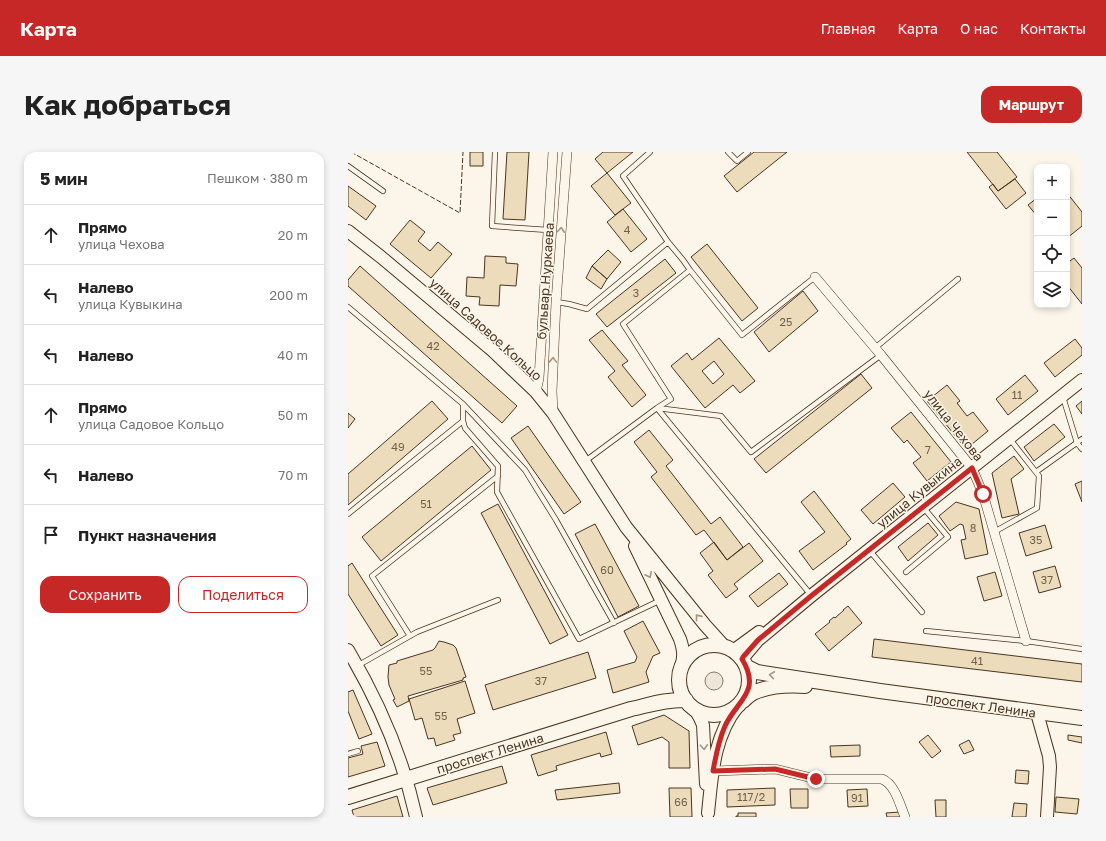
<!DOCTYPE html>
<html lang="ru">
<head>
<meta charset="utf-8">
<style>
  :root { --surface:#fff; --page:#f6f6f6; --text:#222; --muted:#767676; --line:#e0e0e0; --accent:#c62828 }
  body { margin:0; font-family:"Golos Text",sans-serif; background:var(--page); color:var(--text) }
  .controls { position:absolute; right:12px; top:12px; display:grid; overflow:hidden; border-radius:8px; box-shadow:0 2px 6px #0003 }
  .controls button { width:36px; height:36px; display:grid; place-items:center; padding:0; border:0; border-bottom:1px solid var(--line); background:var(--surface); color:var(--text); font:20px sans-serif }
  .stop { position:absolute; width:12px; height:12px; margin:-9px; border:3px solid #c62828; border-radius:50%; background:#fff }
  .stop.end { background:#c62828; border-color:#fff; box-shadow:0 1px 4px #0008 }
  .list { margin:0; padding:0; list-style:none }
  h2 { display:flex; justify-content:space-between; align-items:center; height:52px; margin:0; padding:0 16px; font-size:17px }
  h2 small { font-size:13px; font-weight:400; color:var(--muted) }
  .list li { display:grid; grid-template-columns:26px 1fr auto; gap:12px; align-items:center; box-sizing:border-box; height:60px; padding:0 16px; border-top:1px solid var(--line) }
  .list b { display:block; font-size:15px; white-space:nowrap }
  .list p { margin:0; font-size:13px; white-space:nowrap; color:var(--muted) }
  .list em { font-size:13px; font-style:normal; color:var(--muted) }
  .actions { display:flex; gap:8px; padding:12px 16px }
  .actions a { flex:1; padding:9px 0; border:1px solid var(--accent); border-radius:12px; text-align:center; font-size:14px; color:var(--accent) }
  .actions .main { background:var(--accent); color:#fff }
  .icon { flex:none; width:22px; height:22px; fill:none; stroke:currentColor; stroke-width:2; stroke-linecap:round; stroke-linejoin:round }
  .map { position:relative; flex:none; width:734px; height:665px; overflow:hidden; border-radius:12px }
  header { display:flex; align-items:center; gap:24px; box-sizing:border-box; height:56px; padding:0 20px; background:var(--accent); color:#fff }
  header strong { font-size:19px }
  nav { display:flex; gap:22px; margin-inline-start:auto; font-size:14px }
  .intro { display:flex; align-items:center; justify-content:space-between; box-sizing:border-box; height:96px; padding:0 24px }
  h1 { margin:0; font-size:28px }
  .button { padding:10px 18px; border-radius:12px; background:var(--accent); color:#fff; font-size:14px; font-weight:700 }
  main { display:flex; gap:24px; padding:0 24px }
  aside { flex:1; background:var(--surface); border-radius:12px; box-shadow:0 2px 6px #0003 }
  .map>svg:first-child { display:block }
</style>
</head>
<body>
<header>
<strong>Карта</strong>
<nav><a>Главная</a><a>Карта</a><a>О нас</a><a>Контакты</a></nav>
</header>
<div class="intro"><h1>Как добраться</h1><a class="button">Маршрут</a></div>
<main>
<aside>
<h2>5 мин<small>Пешком · 380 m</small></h2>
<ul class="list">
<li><svg class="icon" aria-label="ahead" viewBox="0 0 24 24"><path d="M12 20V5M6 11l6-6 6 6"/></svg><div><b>Прямо</b><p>улица Чехова</p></div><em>20 m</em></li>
<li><svg class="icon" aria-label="left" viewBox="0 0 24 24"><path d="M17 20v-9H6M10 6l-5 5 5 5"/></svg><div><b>Налево</b><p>улица Кувыкина</p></div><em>200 m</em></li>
<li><svg class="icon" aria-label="left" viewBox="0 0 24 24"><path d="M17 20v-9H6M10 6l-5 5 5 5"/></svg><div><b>Налево</b></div><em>40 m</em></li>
<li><svg class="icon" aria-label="ahead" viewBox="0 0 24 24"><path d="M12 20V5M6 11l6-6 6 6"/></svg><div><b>Прямо</b><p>улица Садовое Кольцо</p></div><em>50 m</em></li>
<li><svg class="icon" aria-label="left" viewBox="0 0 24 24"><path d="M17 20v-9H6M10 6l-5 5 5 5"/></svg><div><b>Налево</b></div><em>70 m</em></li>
<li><svg class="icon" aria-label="arrive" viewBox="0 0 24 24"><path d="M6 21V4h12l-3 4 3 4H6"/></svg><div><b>Пункт назначения</b></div></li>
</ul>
<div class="actions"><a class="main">Сохранить</a><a>Поделиться</a></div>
</aside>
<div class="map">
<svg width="734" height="665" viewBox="0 0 734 665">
  <rect width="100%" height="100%" fill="#fbf6e9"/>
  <path fill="#ede6d9" stroke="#887966" d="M357 529a9 9 0 1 1 18 0a9 9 0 1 1-18 0Z"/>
  <path fill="#ecdcbc" stroke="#4a3520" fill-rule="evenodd" d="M122 0H135V14H122Z
    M159 0H181L177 68 155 67Z
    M255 0H285L259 21 247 7Z
    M406 0H439L389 40 376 24Z
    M619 0H649L669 25 650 39Z
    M259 21 283 51 267 63 243 34Z
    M667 27 678 41 658 57 641 35 645 32 650 39Z
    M0 34 28 54 18 68 0 54Z
    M719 41 734 60V74L719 86Z
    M689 46V64L680 53Z
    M275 57 299 87 283 100 259 70Z
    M62 68 77 80 70 89 82 99 90 90 104 102 83 126 42 92Z
    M359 92 410 156 394 169 343 105Z
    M260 98 273 110 259 127 244 114Z
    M137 104 158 105V111L170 112 168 134 152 133 151 154 131 153 132 145 118 144 119 125 136 126Z
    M726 106 734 116V152L719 133V111Z
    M317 107 328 121 259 175 248 162Z
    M12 114 169 254 154 271 0 134V128Z
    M244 114 259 127 253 137 238 126Z
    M455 139 470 159 421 200 406 180Z
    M254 178 280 209 274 213 298 243 284 255 260 225 267 219 241 188Z
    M371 186 407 229 392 241 385 233 357 256 323 214 339 201 344 208ZM366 209 376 222 365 232 354 219Z
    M727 187 734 196V203L707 225 696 211Z
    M513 222 524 236 418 321 406 307Z
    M677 223 690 239 660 263 648 247Z
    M599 233 612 249 609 251 619 264 625 260 640 279 618 297 579 249Z
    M84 249 100 267 0 353V322Z
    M734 249V262L728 254Z
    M563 260 603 310 579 329 565 311 573 305 559 288 556 291 543 276Z
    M0 261 7 267 0 276Z
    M706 272 717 285 686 309 676 295Z
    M180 274 233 350 216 362 163 286Z
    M301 278 325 308 318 314 363 372 372 365 395 395 379 408 356 378 348 383 303 325 309 320 286 290Z
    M124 294 143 318 33 409 14 385Z
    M666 304 676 317 663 327 671 362 654 366 644 321Z
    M734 329V350L727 332Z
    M545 331 557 345 525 372 513 358Z
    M466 339 503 387 498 391 499 392 465 418 451 399 477 380 453 350Z
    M608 350 631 357 640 402 617 407 613 388 618 387 615 373 612 372 602 379 591 364Z
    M150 352 220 483 202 492 133 361Z
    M580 371 590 383 560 409 550 395Z
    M247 372 291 454 270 465 227 382Z
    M697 373 704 396 678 404 671 381Z
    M366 390 379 408 401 391 415 409 386 432 390 437 378 446 360 423 365 419 352 401Z
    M4 411 50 483 33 494 0 442V414Z
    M707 414 713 435 691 441 685 420Z
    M647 420 654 444 636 449 629 425Z
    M431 421 440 432 410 455 401 444Z
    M500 454 514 471 481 499 467 482 482 470 481 469 486 465 487 466 496 458H495Z
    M295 469 312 501 305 504 298 520 301 530 265 541 259 518 287 510 289 505 276 479Z
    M526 487 734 512V530L524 505Z
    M91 489 96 490 105 493 108 496 118 525 115 526V528L60 544 61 549 49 555 45 548 47 547 41 533 40 525 41 513 49 511V509L85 498 87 496Z
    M240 500 248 526 145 558 137 533Z
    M117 529 127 561 109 567 113 581 105 583 107 588 88 594 86 586 80 587 74 566 67 568 61 547Z
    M5 538 24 582 11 587 0 559V540Z
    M316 563 341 579 342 616H321V590L314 585 290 593 284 574Z
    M258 580 264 602 253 605 252 601 208 614 209 618 190 624 183 603Z
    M580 583 593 599 584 606 571 590Z
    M720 583 734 585V591L720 588Z
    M621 588 626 598 616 602 611 593Z
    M29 590 37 614 0 625V606L15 602 13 594Z
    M512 593V604L483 605 482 594Z
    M154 614 159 631 85 653 79 636Z
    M668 618 681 619 680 632 667 631Z
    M271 631 272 641 209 648 207 638Z
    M321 636H343L344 665H322Z
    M427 636V653L379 655V638Z
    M442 637H460V656H443Z
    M519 637 520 654 500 655 499 638Z
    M49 644 55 665H6L4 658Z
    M708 645 731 647 729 662 707 660Z
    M587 648H598V665H588Z
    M666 651 679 652 678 665H664Z
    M552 660 553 665H539L538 661Z
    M390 661H408V665H388V664H390Z"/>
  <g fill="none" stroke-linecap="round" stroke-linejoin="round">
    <g stroke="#4a3520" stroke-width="6">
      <path id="lane" d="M147 0 144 74 200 78
        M380 0 389 9 400 0
        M0 14 35 39
        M342 118 394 183 467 125
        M208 150 221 152 239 157 320 90 275 24 302 0
        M0 155 115 252V269L117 276 150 314 149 340 231 487 313 448
        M527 196 610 127
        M715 245 729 291 734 297
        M115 252 177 318 208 368 266 471
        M309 256 373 264 403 300 533 203
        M309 256 463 443
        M236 310 309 256 323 247 275 172 342 118 335 108 320 90
        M688 320 734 287
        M0 362 115 269
        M646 380 689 356 691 324 661 286
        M521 398 574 460
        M558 420 600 385 575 355
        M578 479 678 489 734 497
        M62 484 24 424 150 324
        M9 514 69 480 150 448
        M0 602 10 599"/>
    </g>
    <g stroke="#4a3520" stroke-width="10">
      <path id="street" d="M467 125 533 203 624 316 635 342 678 489
        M188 240 191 226 205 0
        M205 261 204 239 208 150 219 0
        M365 619 427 617 468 627H534C547 632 552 653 557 665"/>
    </g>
    <g stroke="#4a3520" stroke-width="14">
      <path id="secondary" d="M0 79 33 105 145 199 188 240 205 261 278 375 357 473 376 494
        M287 394 332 487C336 499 336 504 333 516
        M0 498C31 550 55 606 68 665
        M385 499 411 480
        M394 507 410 488 463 444 734 228
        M347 557 352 566 355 573 358 632
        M689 561 701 604 702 615 699 665
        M360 661C364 624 365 585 390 554"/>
    </g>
    <g stroke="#4a3520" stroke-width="16">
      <path id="primary" d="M331 528a35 35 0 1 1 70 0a35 35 0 1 1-70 0Z
        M399 515 409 520 421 522 532 539 734 566
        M395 549C398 546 401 543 405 541 420 534 441 533 457 534
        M0 645 283 557C301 553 319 547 338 548"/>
    </g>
    <use href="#lane" stroke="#fbf6e9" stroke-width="4.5"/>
    <use href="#street" stroke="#fbf6e9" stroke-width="9"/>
    <use href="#secondary" stroke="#fbf6e9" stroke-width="12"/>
    <use href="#primary" stroke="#fbf6e9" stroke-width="14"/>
    <path stroke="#4a3520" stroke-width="1" stroke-dasharray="5 2" stroke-linecap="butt" d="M3 0 112 61 115 0"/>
  </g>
  <defs><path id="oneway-chevron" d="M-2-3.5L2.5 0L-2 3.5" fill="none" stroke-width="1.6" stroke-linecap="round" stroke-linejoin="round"/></defs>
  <g stroke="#a29684">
    <use href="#oneway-chevron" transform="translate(213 78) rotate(-86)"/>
    <use href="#oneway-chevron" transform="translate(205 208) rotate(-88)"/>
    <use href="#oneway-chevron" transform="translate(301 423) rotate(64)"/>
    <use href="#oneway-chevron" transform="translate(350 465) rotate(-129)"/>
    <use href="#oneway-chevron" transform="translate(424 523) rotate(-172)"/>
    <use href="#oneway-chevron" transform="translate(356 595) rotate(87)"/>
  </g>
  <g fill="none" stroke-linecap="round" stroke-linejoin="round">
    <path stroke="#c62828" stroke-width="5" d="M468 627 427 617 365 619C368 603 370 590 377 574 389 548 414 540 394 507L395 505 410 488 463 444 624 316 635 342"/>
  </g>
  <g text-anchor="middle" stroke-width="3" stroke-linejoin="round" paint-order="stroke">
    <g font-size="11" fill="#725f47">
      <text x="279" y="82">4</text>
      <text x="288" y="145">3</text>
      <text x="438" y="174">25</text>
      <text x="85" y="198">42</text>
      <text x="669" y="247">11</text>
      <text x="50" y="299">49</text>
      <text x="580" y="302">7</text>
      <text x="78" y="356">51</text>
      <text x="625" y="380">8</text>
      <text x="688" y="392">35</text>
      <text x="259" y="422">60</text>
      <text x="699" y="432">37</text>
      <text x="629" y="513">41</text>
      <text x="78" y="523">55</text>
      <text x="193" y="533">37</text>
      <text x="93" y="568">55</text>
      <text x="403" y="649">117/2</text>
      <text x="509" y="650">91</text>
      <text x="333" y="654">66</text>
    </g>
    <g font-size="13" fill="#4a3520" stroke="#fbf6e9">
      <text transform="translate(197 129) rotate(-86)" y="5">бульвар Нуркаева</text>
      <text transform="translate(138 177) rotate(42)" y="5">улица Садовое Кольцо</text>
      <text transform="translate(606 273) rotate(52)" y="5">улица Чехова</text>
      <text transform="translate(571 340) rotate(-39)" y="5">улица Кувыкина</text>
      <text transform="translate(633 553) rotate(8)" y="5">проспект Ленина</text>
      <text transform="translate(142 601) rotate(-17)" y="5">проспект Ленина</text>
    </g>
  </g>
</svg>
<div class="controls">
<button>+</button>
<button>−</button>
<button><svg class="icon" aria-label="locate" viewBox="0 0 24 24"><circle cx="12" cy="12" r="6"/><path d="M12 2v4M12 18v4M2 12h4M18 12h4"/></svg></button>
<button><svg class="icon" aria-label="layers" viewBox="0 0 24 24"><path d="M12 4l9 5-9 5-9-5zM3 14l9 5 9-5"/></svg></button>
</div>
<div class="stop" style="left:635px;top:342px"></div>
<div class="stop end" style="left:468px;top:627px"></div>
</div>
</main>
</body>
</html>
